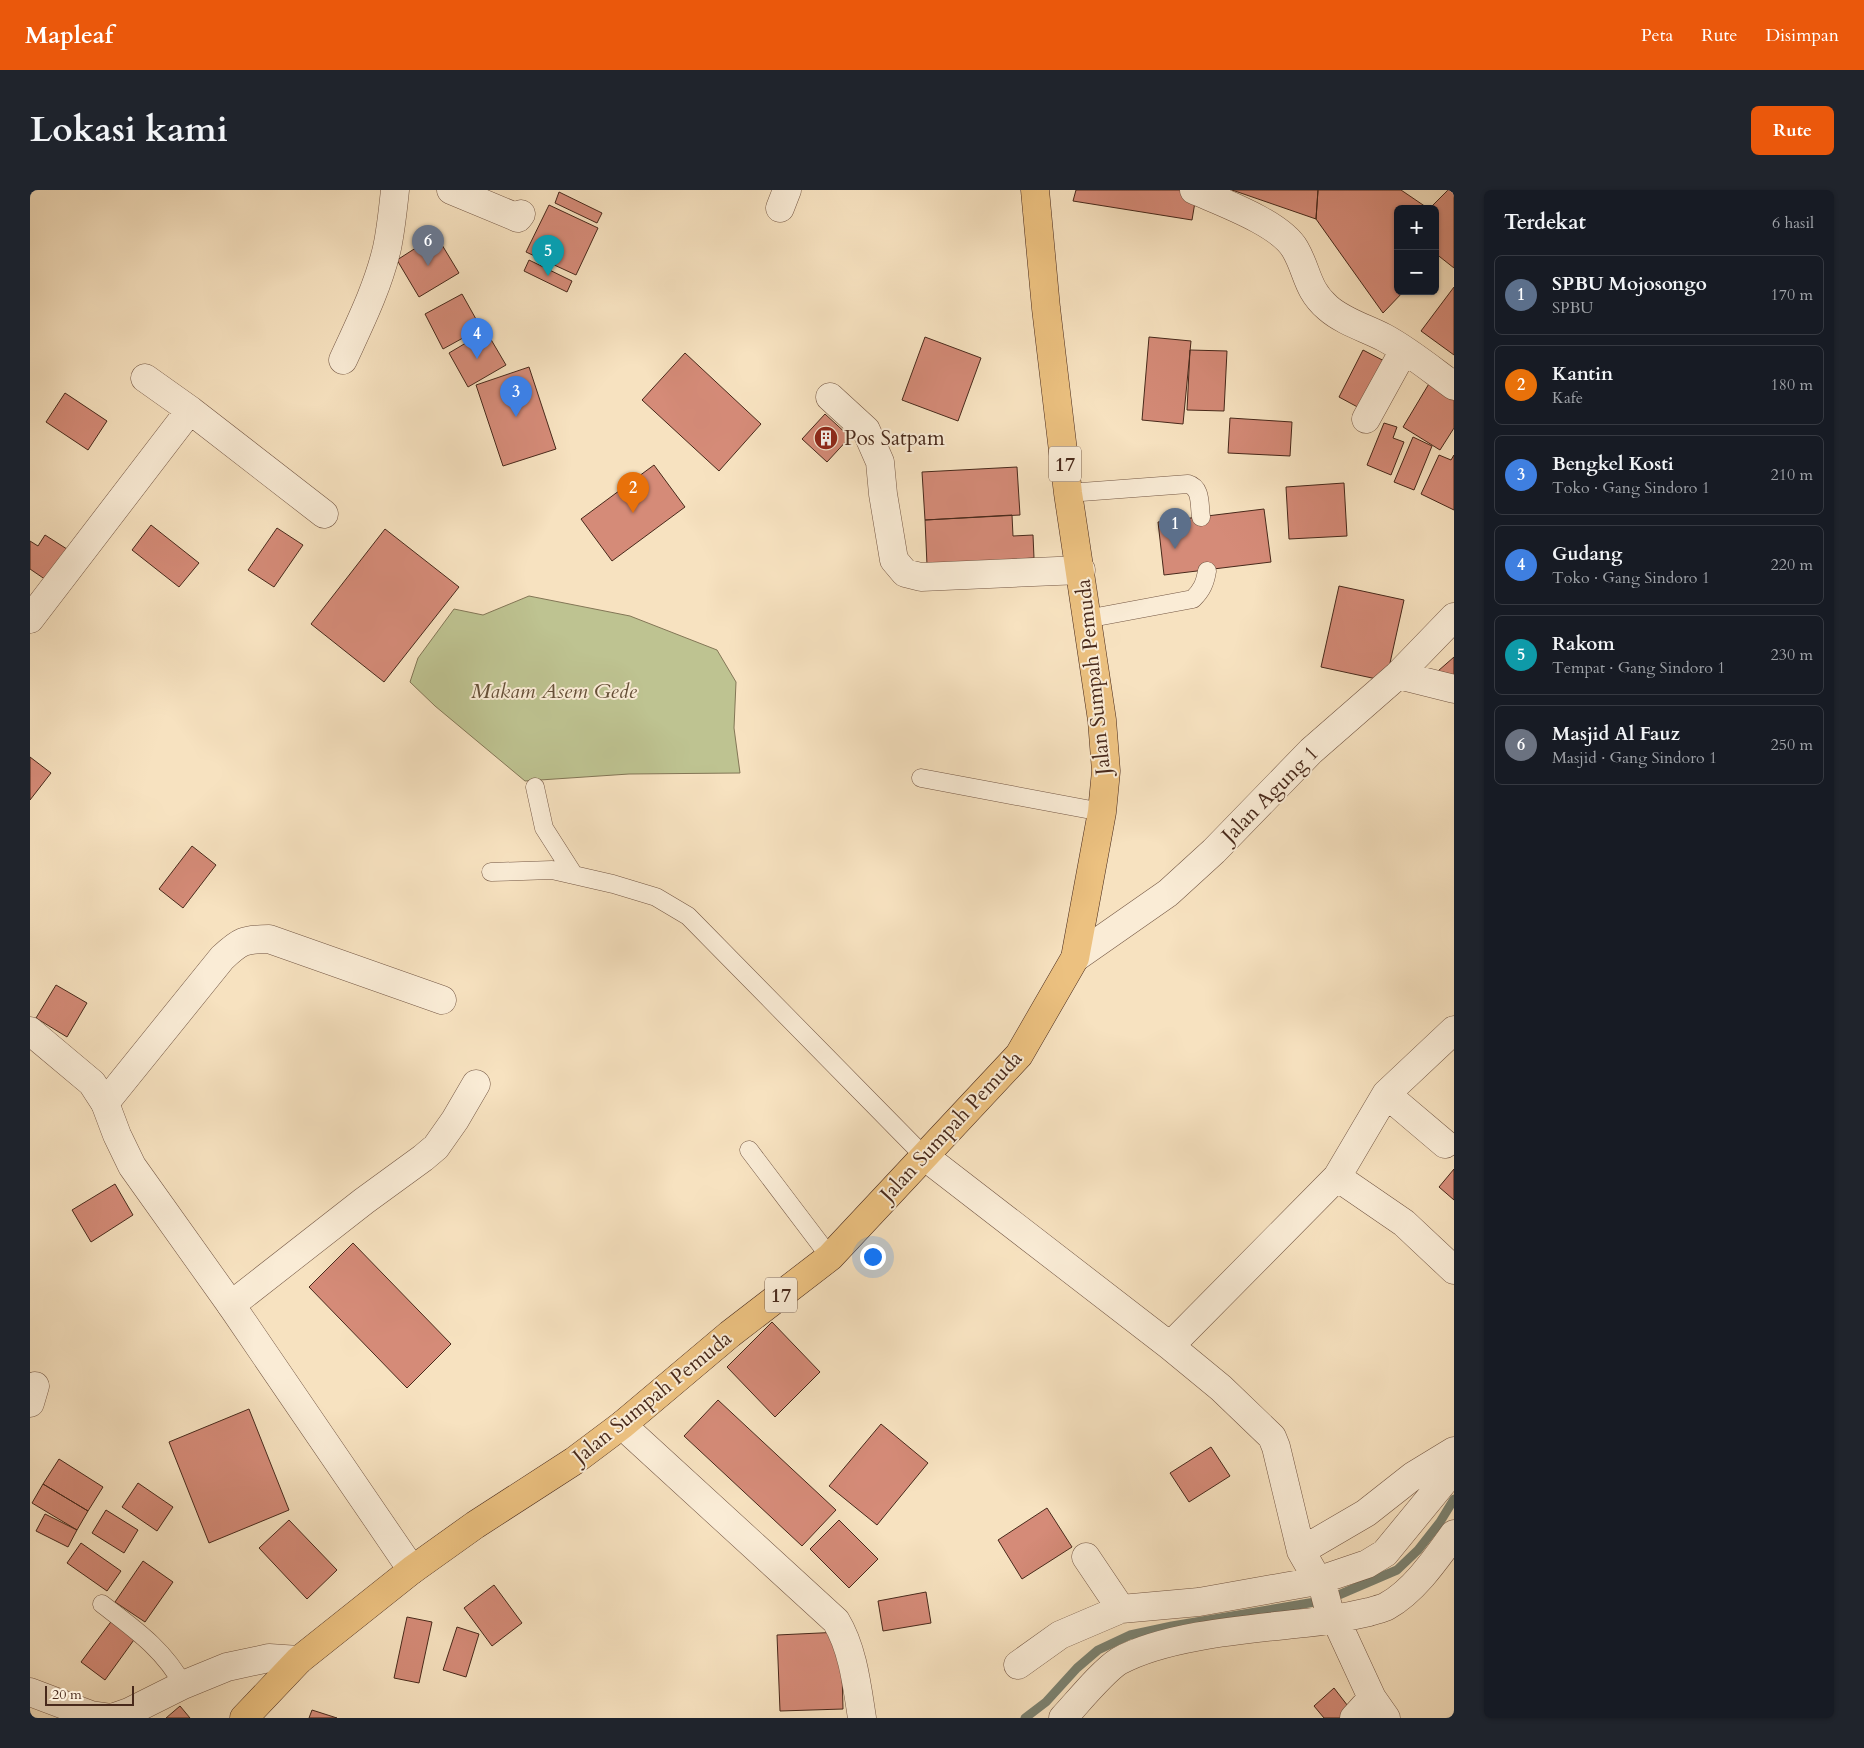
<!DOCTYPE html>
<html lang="id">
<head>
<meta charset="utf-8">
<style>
  :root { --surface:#171b24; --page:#20242c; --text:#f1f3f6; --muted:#9ea1a6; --line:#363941; --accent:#ea580c }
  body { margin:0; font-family:Cardo,serif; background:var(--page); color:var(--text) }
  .controls { position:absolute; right:15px; top:15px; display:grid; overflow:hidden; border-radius:8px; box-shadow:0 1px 4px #0004 }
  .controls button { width:45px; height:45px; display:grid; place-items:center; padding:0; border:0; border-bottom:1px solid var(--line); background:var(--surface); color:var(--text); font:25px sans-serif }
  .scale { position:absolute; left:15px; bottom:12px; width:89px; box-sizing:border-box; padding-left:5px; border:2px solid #48291b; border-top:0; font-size:14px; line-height:18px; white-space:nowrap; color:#48291b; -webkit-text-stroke:4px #faecd6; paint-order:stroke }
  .you { position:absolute; left:842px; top:1066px; width:18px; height:18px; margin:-12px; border:4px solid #fff; border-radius:50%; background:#1a73e8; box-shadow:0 0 0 8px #1a73e833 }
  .badge { display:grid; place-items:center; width:32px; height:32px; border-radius:50%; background:var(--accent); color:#fff; font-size:16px; font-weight:700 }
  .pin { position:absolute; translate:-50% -41px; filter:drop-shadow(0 1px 2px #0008) }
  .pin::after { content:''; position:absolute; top:26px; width:18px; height:15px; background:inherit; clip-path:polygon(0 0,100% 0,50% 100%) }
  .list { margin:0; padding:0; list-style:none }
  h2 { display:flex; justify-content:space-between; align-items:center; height:65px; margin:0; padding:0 20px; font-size:21px }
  h2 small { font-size:16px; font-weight:400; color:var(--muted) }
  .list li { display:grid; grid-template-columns:32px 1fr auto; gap:15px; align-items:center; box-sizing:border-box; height:80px; margin:0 10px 10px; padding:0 10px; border:1px solid var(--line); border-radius:8px }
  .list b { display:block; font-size:19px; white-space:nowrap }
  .list p { margin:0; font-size:16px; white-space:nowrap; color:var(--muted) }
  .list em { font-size:16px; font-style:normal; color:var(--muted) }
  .map { position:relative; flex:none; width:1424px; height:1528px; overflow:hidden; border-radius:8px }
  header { display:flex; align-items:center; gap:30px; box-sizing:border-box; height:70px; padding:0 25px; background:var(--accent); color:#fff }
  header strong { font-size:24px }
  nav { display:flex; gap:28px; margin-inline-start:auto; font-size:18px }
  .intro { display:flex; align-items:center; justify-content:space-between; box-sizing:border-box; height:120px; padding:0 30px }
  h1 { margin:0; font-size:35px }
  .button { padding:12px 22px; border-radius:8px; background:var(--accent); color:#fff; font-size:18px; font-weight:700 }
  main { display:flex; gap:30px; padding:0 30px }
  aside { flex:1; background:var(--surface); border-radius:8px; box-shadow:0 1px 4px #0004 }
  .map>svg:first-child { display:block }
</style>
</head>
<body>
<header>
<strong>Mapleaf</strong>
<nav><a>Peta</a><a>Rute</a><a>Disimpan</a></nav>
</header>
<div class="intro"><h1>Lokasi kami</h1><a class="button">Rute</a></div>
<main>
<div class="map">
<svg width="1424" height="1528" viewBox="0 0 1424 1528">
  <rect width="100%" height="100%" fill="#f7e2c0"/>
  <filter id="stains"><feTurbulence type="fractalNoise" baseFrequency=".004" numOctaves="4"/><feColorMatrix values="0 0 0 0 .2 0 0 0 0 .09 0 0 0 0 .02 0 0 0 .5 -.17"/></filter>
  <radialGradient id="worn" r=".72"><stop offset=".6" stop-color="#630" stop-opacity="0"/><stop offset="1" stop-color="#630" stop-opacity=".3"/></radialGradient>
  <path fill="#bec391" stroke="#837656" d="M499 406 600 426 687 460 706 492 704 538 710 583 599 584 495 591 405 516 380 492 388 468 424 419 453 425Z"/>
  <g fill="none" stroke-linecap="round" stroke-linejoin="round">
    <path stroke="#7c8372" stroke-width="9" d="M995 1528 1016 1512 1047 1478 1068 1460 1100 1445 1142 1436 1297 1410 1367 1380 1388 1360 1410 1332 1424 1309"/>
  </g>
  <path fill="#d58b78" stroke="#48291b" d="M1046 0H1152L1166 6 1162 30 1043 11Z
    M1202 0H1288L1286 29Z
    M1288 0H1371L1399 19H1368V101H1374L1353 123 1286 29Z
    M1418 0H1424V78L1405 63V19H1399Z
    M529 2 572 23 567 33 525 13Z
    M519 15 568 38 546 85 496 62Z
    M406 45 429 83 389 107 367 70Z
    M499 70 542 91 537 102 494 81Z
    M1424 97V165L1391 141Z
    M432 104 451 138 413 159 395 124Z
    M456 141 476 175 438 197 419 163Z
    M895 147 951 168 928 231 872 210Z
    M1119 147 1161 151 1153 234 1112 230Z
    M1160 160 1197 161 1194 221 1157 220Z
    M1333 160 1360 174 1335 221 1309 207Z
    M655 163 731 234 689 281 612 210Z
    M499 177 526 259 473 276 446 195Z
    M1403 187 1424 200V238L1410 260 1373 237Z
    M35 203 77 231 58 260 16 232Z
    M795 224 820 247 797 272 772 249Z
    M1200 228 1262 232 1260 266 1198 263Z
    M1354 233 1367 237 1363 248 1374 252 1361 285 1337 275Z
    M1383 247 1402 256 1384 300 1364 292Z
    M1409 265 1421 270 1424 265V320L1391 304Z
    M624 275 655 317 582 371 551 329Z
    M987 277 990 325 895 330 892 282Z
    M1314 293 1317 346 1259 349 1256 297Z
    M1234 319 1241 372 1134 385 1128 332Z
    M982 325 983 346 1003 345 1004 368 897 375 895 330Z
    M121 335 169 373 149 397 102 360Z
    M247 338 273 355 244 397 218 380Z
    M355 339 429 397 354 492 281 434Z
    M15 345 40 361 19 392 0 379V351L8 356Z
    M1309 396 1374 410 1356 491 1291 477Z
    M1424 467V485L1408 481Z
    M0 567 21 583 0 610Z
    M162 656 186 675 153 718 129 699Z
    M26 795 57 813 37 847 6 828Z
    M1424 979V1010L1409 997Z
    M85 994 103 1025 61 1052 42 1020Z
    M323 1053 421 1154 377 1198 279 1097Z
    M742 1132 790 1182 745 1227 697 1177Z
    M688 1210 806 1320 772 1356 654 1246Z
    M219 1219 259 1320 179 1353 139 1252Z
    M851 1234 898 1273 847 1335 799 1296Z
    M1181 1257 1200 1286 1159 1312 1140 1283Z
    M29 1269 73 1297 58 1321 13 1294Z
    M108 1293 143 1317 127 1341 92 1317Z
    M13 1294 58 1321 47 1340 2 1313Z
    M1017 1318 1042 1357 992 1389 968 1350Z
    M76 1320 108 1340 94 1363 62 1343Z
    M15 1324 47 1340 38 1357 6 1341Z
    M259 1330 307 1380 277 1409 229 1358Z
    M809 1330 848 1369 819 1398 780 1359Z
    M51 1353 91 1381 77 1401 37 1373Z
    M113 1371 143 1392 115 1432 85 1412Z
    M464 1395 492 1433 462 1456 434 1418Z
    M896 1402 901 1433 853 1441 848 1411Z
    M377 1427 402 1432 389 1493 364 1488Z
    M83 1429 106 1447 75 1490 51 1472Z
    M427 1437 449 1444 436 1487 413 1480Z
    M811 1442 813 1519 750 1521 747 1445Z
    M1304 1498 1321 1520 1312 1528H1294L1284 1516Z
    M150 1516 160 1528H136Z
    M282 1520 307 1528H279Z"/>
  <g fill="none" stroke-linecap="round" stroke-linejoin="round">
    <g stroke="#745744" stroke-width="19">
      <path id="service" d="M1038 303 1158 294C1172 298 1169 315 1171 327
        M1056 429 1163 409C1172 400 1175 393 1177 381
        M891 588 1072 622
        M505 597 514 638 544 685
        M461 682 522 680 583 694 626 707 658 726 894 966
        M719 960 800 1067
        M72 1414C103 1438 134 1459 153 1495"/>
    </g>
    <g stroke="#745744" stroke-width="29">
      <path id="minor" d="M421 0 488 28 491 24
        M1164 0C1191 12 1250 33 1265 59 1278 81 1276 99 1298 118 1314 132 1336 138 1355 148 1379 161 1402 180 1424 196
        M750 18 757 0
        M313 170C330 133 348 97 357 58 361 39 363 19 365 0
        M115 188 160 220
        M800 207 836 240 850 272 853 304 864 370 875 383 891 387 1051 380
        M1336 229 1374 160
        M0 429 160 220 294 324
        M1368 485 1424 499
        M1045 768 1138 703 1184 661 1281 561 1368 485 1424 427
        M1356 904 1415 954
        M75 913 192 768C210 751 214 749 239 749L412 810
        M894 966 1140 1156 1191 1198 1242 1247 1246 1257 1271 1361 1294 1401 1299 1420 1306 1430 1342 1508 1356 1528
        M1307 987 1374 1033 1424 1080
        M201 1115 334 1011 393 968 406 957 425 930 446 894
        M1140 1156 1307 987 1356 904 1424 840
        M0 1213 5 1196
        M592 1235 806 1431C823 1459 827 1496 832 1528
        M1271 1361 1336 1323 1383 1286 1424 1261
        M1056 1367 1091 1419
        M988 1475 1030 1445 1091 1419 1169 1412 1287 1391 1337 1374 1355 1363 1424 1279
        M0 1502 61 1525 82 1528 99 1522 153 1495 197 1477 239 1468 269 1470
        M1033 1528C1047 1513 1073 1481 1089 1471 1137 1445 1220 1439 1275 1433 1297 1431 1317 1427 1339 1422 1344 1420 1352 1419 1357 1416 1384 1401 1406 1369 1424 1344
        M1324 1528 1342 1508"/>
    </g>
    <g stroke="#745744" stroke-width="29">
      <path id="tertiary" d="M0 841 62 893 75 913 87 945 102 976 201 1115 382 1380"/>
    </g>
    <g stroke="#48291b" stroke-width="29">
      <path id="trunk" d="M214 1528 269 1470 382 1380 445 1335 544 1271 592 1235 700 1144 800 1067 989 865 1045 768 1072 622 1076 581 1072 530 1038 303 1016 118 1005 0"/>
    </g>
    <use href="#service" stroke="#faecd6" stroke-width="18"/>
    <use href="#minor" stroke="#faecd6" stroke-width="28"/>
    <use href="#tertiary" stroke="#faecd6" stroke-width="28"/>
    <use href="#trunk" stroke="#ecc180" stroke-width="28"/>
  </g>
  <defs>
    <g id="building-disc" transform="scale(1.25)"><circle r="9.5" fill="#8f2418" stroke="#faecd6"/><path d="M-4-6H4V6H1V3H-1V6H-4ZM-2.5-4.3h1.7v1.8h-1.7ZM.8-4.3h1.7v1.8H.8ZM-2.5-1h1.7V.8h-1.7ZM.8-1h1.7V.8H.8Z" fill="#fff"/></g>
  </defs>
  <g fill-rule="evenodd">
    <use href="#building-disc" x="796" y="248"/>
  </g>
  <g text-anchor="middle" stroke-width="4" stroke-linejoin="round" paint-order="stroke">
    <g fill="#faecd6" stroke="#7d6453" stroke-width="1">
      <rect x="1019" y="256.5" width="32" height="35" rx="4"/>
      <rect x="735" y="1087.5" width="32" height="35" rx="4"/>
    </g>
    <g font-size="20" font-weight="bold" fill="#48291b">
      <text x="1035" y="281">17</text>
      <text x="751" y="1112">17</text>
    </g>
    <g font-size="21" fill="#48291b" stroke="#faecd6" text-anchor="start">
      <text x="814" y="255">Pos Satpam</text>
    </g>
    <g font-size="21" fill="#48291b" stroke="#faecd6">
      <text transform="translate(1063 487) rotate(-96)" y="7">Jalan Sumpah Pemuda</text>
      <text transform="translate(1240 604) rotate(-45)" y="7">Jalan Agung 1</text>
      <text transform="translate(921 936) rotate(-47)" y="7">Jalan Sumpah Pemuda</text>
      <text transform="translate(622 1207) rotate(-39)" y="7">Jalan Sumpah Pemuda</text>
    </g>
    <g font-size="21" font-style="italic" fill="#665038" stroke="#faecd6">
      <text x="524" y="508">Makam Asem Gede</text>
    </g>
  </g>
  <rect width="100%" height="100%" filter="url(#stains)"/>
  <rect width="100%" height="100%" fill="url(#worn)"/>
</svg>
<div class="controls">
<button>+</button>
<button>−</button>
</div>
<div class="scale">20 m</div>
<div class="you"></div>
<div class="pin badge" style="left:1145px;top:359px;background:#5c6f8a">1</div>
<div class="pin badge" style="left:603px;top:323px;background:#e8710a">2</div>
<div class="pin badge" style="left:486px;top:227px;background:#3f7fe0">3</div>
<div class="pin badge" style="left:447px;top:169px;background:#3f7fe0">4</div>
<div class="pin badge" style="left:518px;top:86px;background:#0f9aa8">5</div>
<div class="pin badge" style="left:398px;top:76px;background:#6b7280">6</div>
</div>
<aside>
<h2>Terdekat<small>6 hasil</small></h2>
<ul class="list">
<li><span class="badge" style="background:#5c6f8a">1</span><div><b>SPBU Mojosongo</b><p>SPBU</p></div><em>170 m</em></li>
<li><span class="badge" style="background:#e8710a">2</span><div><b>Kantin</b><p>Kafe</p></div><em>180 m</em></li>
<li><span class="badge" style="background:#3f7fe0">3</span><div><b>Bengkel Kosti</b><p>Toko · Gang Sindoro 1</p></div><em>210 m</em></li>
<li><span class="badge" style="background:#3f7fe0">4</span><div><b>Gudang</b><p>Toko · Gang Sindoro 1</p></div><em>220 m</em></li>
<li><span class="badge" style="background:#0f9aa8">5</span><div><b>Rakom</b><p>Tempat · Gang Sindoro 1</p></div><em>230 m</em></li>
<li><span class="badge" style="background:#6b7280">6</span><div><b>Masjid Al Fauz</b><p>Masjid · Gang Sindoro 1</p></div><em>250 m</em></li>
</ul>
</aside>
</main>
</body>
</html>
